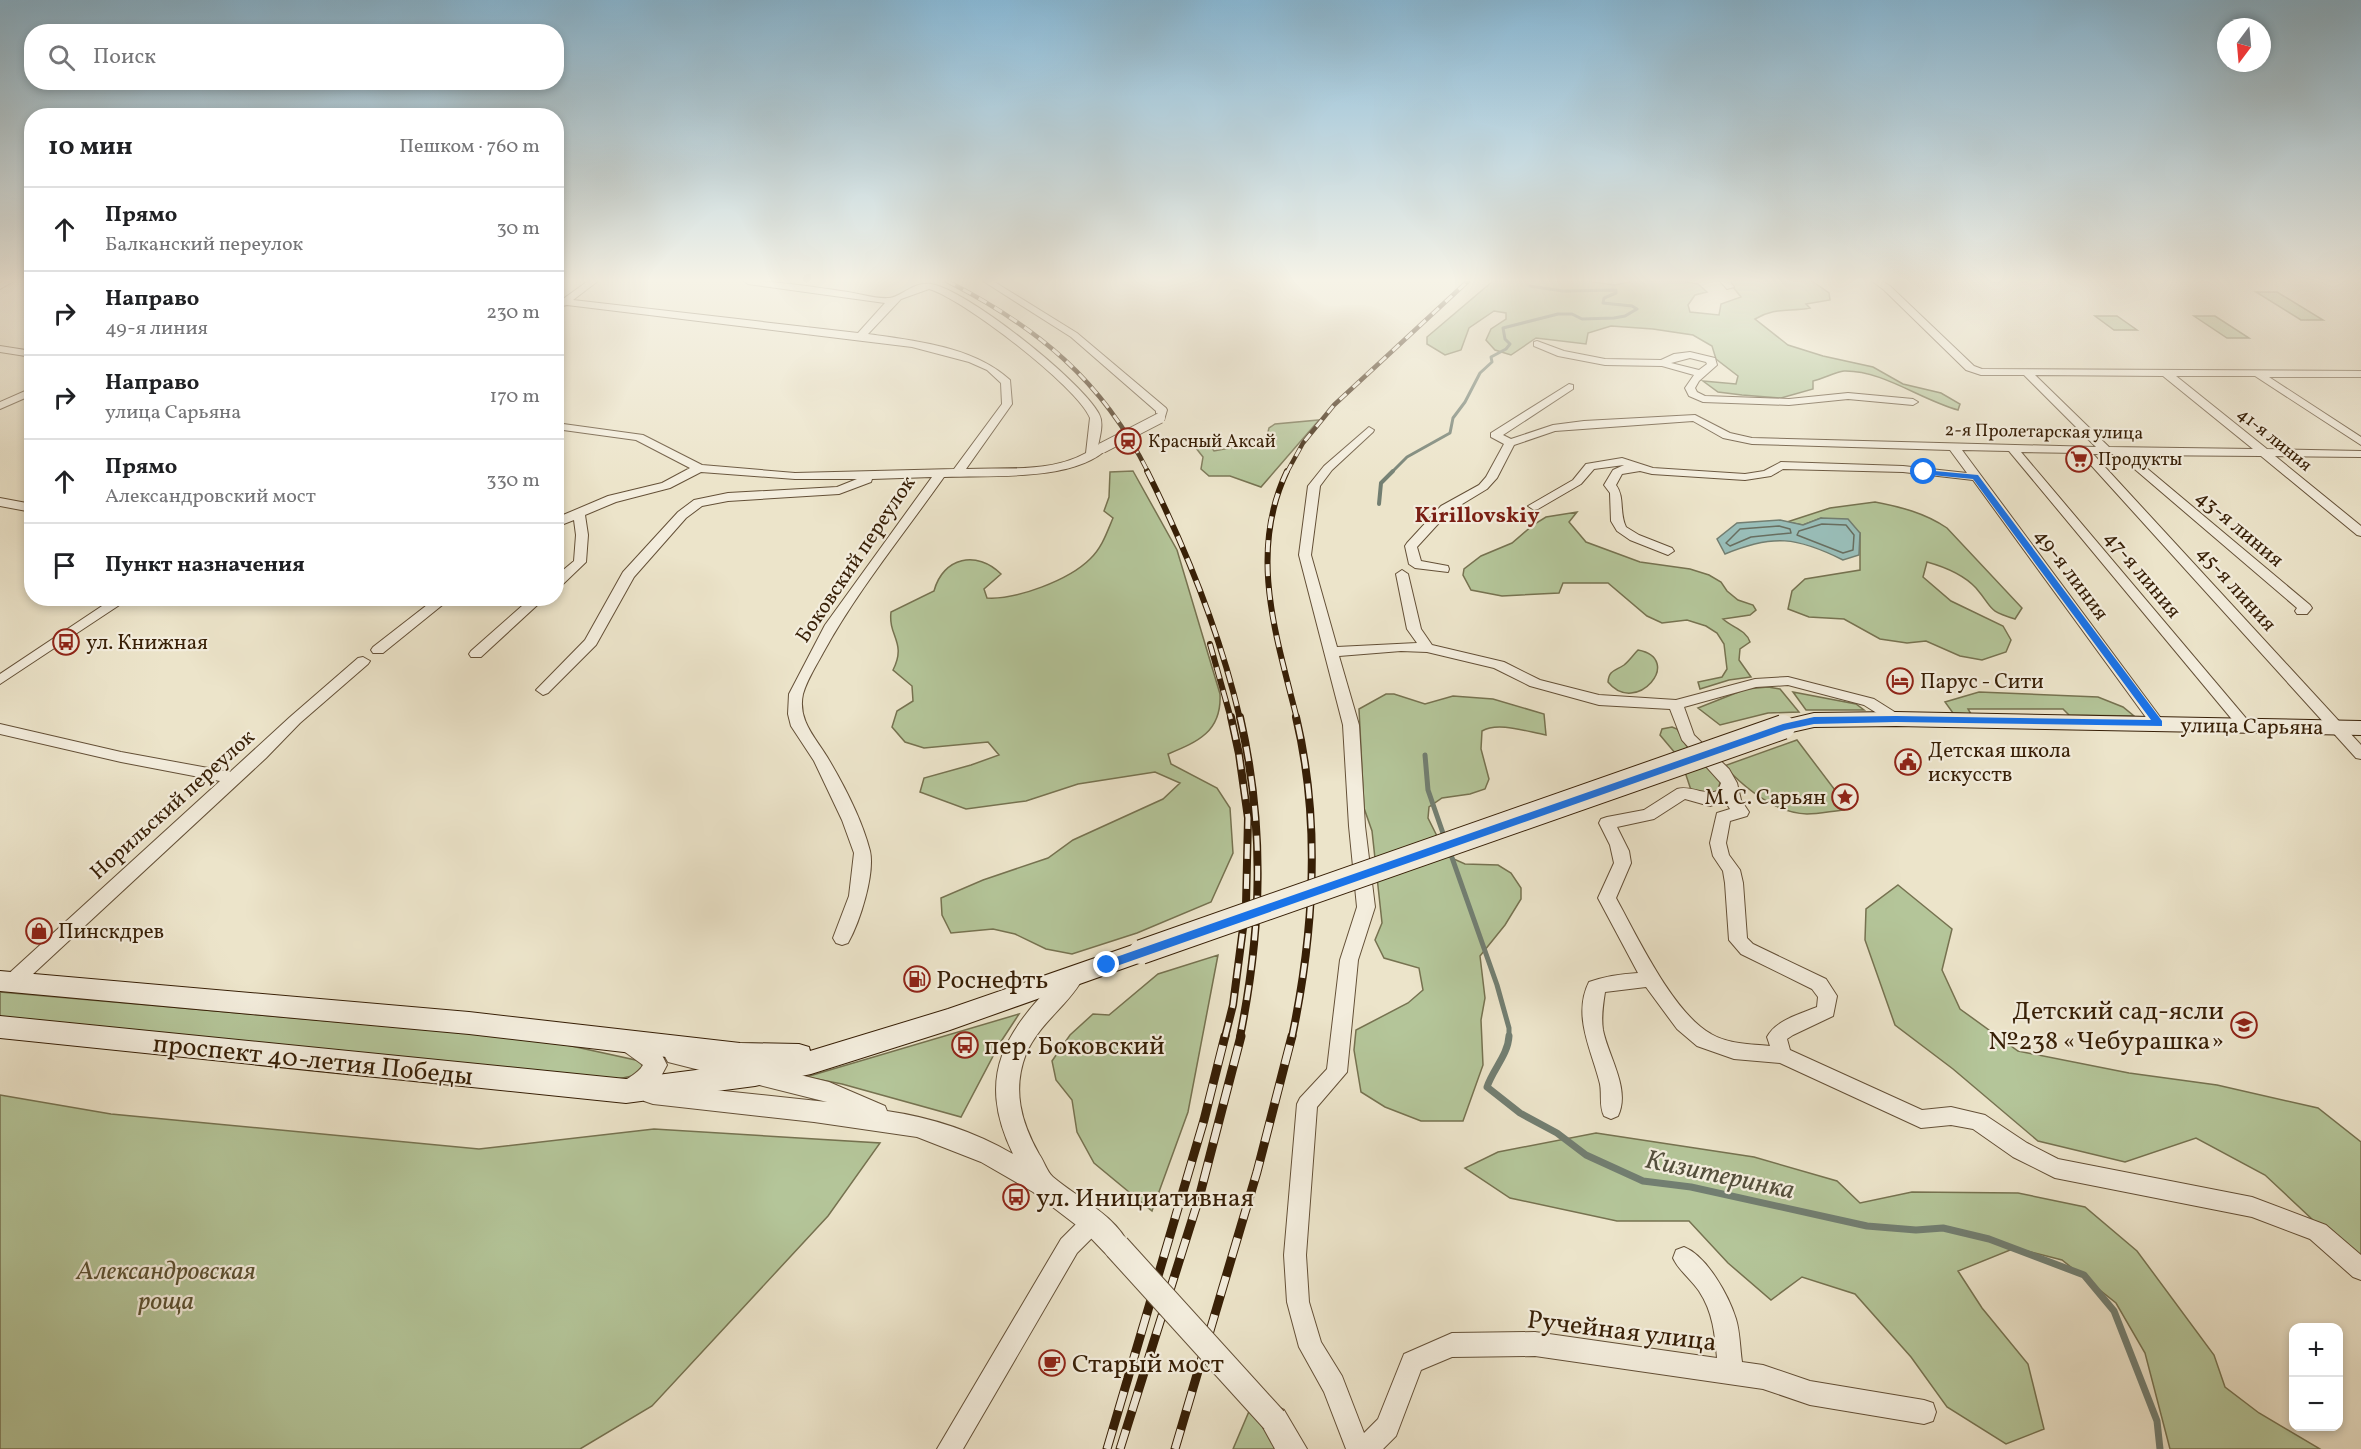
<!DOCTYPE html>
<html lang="ru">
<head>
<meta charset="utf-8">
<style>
  :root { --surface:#fff; --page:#f2f2f2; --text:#202124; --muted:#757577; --line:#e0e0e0 }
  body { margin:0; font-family:Vollkorn,serif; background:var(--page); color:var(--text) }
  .controls { position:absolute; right:18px; bottom:18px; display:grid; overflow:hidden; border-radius:12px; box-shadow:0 3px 9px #0003 }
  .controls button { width:54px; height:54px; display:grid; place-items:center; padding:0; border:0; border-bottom:2px solid var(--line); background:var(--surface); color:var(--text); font:30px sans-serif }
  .compass { position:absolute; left:2217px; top:18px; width:54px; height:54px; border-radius:50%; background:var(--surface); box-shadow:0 3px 9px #0003; rotate:196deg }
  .stop { position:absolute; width:18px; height:18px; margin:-14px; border:4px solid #1a73e8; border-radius:50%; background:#fff }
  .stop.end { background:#1a73e8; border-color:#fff; box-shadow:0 2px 6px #0008 }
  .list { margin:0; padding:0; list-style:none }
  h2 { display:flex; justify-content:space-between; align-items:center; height:78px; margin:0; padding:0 24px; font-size:26px }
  h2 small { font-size:20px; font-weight:400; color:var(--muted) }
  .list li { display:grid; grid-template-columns:39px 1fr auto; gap:18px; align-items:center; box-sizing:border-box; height:84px; padding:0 24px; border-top:2px solid var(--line) }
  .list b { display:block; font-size:22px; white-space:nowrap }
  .list p { margin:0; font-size:20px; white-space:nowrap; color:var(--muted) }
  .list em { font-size:20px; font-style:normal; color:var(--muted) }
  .icon { flex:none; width:33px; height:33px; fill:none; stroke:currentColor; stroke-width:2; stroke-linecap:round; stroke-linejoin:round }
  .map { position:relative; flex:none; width:2361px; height:1449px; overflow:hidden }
  .search { position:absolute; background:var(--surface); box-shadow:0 3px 9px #0003; left:24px; top:24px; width:540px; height:66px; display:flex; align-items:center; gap:15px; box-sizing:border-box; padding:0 21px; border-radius:24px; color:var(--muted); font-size:22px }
  .panel { position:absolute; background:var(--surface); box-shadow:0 3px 9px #0003; left:24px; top:108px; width:540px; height:498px; border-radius:24px }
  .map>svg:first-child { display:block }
</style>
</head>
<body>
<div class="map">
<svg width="2361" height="1449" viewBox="0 0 2361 1449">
  <rect width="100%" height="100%" fill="#ece4ca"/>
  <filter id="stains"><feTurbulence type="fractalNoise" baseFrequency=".00333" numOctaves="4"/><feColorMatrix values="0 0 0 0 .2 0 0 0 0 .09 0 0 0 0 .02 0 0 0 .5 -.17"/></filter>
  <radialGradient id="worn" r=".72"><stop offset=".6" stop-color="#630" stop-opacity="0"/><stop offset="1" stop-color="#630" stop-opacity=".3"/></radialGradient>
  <path fill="#b4c599" stroke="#767250" stroke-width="1.5" d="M1493 281H1586L1615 285 1633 281H1681L1698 284 1707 292 1695 295 1688 305 1690 312 1719 315 1721 304 1741 297 1728 281H1812L1829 293 1830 300 1806 304 1810 308C1788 312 1775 307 1755 319L1788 345 1823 356 1873 367 1903 384 1941 393 1960 404 1958 410C1921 400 1882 370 1844 371 1835 372 1823 379 1813 381V389L1781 398 1742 395 1718 392 1703 381 1736 384 1738 376 1716 359 1712 346 1693 335 1653 329 1611 326 1588 333 1586 344 1536 338 1511 355 1495 350 1486 340 1491 329 1506 319V313L1494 311 1469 328 1461 350 1445 355 1427 344V337Z
    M2256 292H2277L2323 320H2301Z
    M2095 316H2117L2137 330H2114Z
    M2194 316H2215L2249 338H2227Z
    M1319 420 1261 487 1230 476H1209L1201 469 1203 457 1192 443 1207 441 1214 451 1251 444 1267 436 1269 428 1275 424Z
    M1133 471 1177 550 1220 694C1222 732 1197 742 1168 754L1171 764 1217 788 1230 808 1233 853 1211 902 1137 933 1072 954 1046 949 1015 934 993 929 951 933 942 915 941 898 983 880 1048 858 1073 840 1163 799 1180 783 1155 772 1078 784 1026 801 966 809 920 792 924 778 971 765 999 755 988 742 924 748 905 742 892 727 897 711 913 701 912 686 893 670C907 642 888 637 891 612L934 591C943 557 977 550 1001 574L984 589 987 598C1016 600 1069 580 1090 559 1102 548 1107 532 1113 518L1104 511 1109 497 1110 472Z
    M1875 502C1901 507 1925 513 1947 528L2022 608 2015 619C1986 610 1994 609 1976 588 1963 574 1945 567 1927 562L1923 577 1951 601 2003 626 2011 640 2006 652 1982 660 1960 656 1926 641 1907 643 1880 639 1844 619 1809 617 1788 609 1792 591 1805 579 1860 570V533L1821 518 1803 525 1787 522 1830 508Z
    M1577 512 1569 522 1586 542 1640 562 1690 569 1709 575 1721 582 1727 591 1738 600 1753 605 1756 610 1750 615 1723 619C1733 628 1746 630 1750 642L1740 649 1739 660 1751 677 1729 680 1700 689 1698 682 1722 677 1727 669 1724 644 1717 633 1706 626 1687 620 1662 623 1647 616 1608 583H1563L1559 593 1502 596 1471 590 1463 575 1464 569 1481 556 1512 543 1533 525 1546 517Z
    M1638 650C1685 659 1636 717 1608 682 1609 670 1615 671 1624 665 1629 661 1633 655 1638 650Z
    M1768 687 1780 689 1799 712 1768 713 1720 725 1698 708 1746 689Z
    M1793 692 1856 704 1864 710H1806Z
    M1979 692 2098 697 2123 707 2134 716 2069 715 2063 709H1968L1971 714 1953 713 1945 702Z
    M1386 694H1394L1425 704 1453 696 1493 699 1544 714 1546 735C1528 732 1498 721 1482 731L1481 749 1489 779 1485 789 1470 794 1442 798 1429 807 1428 818 1447 856 1465 864 1498 865 1511 873 1521 888V899L1505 925 1480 956 1485 998 1481 1020 1483 1065 1463 1121H1421L1385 1107 1361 1092 1354 1050 1356 1030 1408 1003 1423 990 1419 968 1384 958 1375 940 1382 923 1372 831 1364 808 1359 709Z
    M1672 727 1677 729 1686 745 1721 780 1717 792 1709 794 1691 790 1681 760 1660 735 1662 729Z
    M1797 740 1844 802V810C1832 811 1819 814 1807 814 1775 813 1745 788 1724 766Z
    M1898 885 1952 929 1942 970 1960 1009 2018 1051 2129 1073 2217 1085 2318 1108 2361 1142V1265L2265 1175 2196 1138 2125 1162 2038 1141 1953 1069 1895 1025 1865 940 1866 909Z
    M1218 955 1188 1112 1152 1211 1094 1163 1077 1132 1072 1100 1056 1080 1052 1061 1070 1035 1093 1014 1109 1015 1158 974Z
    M0 992 544 1040 640 1061 643 1068 632 1076 618 1079 0 1021Z
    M1019 1014 1000 1043 961 1117 842 1084 806 1077Z
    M0 1095 111 1114 479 1149 654 1129 880 1143 828 1216 652 1406 580 1449H0Z
    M1596 1133 1754 1157 1837 1181 1860 1203 1912 1192 2018 1193 2085 1207 2137 1251 2214 1355 2225 1387 2259 1413 2320 1449H2170L2145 1353 2116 1303 2062 1260 2015 1248 1958 1271 1982 1308 2028 1364 2044 1429 2006 1444 1947 1407 1911 1357 1855 1294 1802 1277 1771 1300 1728 1263 1689 1221H1617L1510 1198 1465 1168 1498 1152Z
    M1253 1402 1280 1449H1233Z"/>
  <path fill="#99beb9" stroke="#727e71" stroke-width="1.5" d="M1821 518 1848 519 1860 533 1859 555 1843 560C1797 537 1773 534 1725 554L1717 539 1737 523 1780 520 1803 525Z"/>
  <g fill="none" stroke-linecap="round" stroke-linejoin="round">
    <path stroke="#686e60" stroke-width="1.5" d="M1822 524 1846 525 1854 535 1853 550 1843 553 1797 535 1799 531Z
      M1779 526 1790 529 1791 533 1751 537 1730 546 1726 543 1740 529Z"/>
    <path stroke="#727e71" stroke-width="3" d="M1392 472 1407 457 1450 433 1453 418 1465 402 1480 373 1492 362 1491 357 1506 349 1510 344 1505 339 1503 328 1558 314H1572L1582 319 1614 318 1625 316 1637 309 1632 306 1603 303 1604 298 1616 293V290L1563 291 1530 286"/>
    <path stroke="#727e71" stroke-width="4" d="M1379 504 1381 483 1393 471"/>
    <path stroke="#727e71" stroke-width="5" d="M1425 755 1428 790 1445 839
      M1450 852 1497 985 1509 1028V1037"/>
    <path stroke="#727e71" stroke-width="7" d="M1509 1036C1508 1055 1493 1069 1487 1087L1520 1113 1557 1133 1586 1155 1643 1181 1691 1187 1867 1226 1916 1230 1943 1228 1989 1239 2084 1275 2114 1311 2157 1421 2160 1449"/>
    <g stroke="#645037" stroke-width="2">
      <path id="minor" d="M3 281H14L0 289V283Z
        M588 281H598L573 300 858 333 885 303 748 284 744 281C779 281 813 287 848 292 861 294 876 299 889 298 901 297 914 281 931 284 966 289 1083 382 1099 414 1104 423 1100 436 1098 446H1106L1108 448C1074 482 990 475 944 477 903 535 857 591 823 653 816 666 807 680 803 694 797 721 817 739 829 760 845 787 862 820 870 851 875 874 860 922 848 943L842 945 836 943 833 938 849 896 854 853 842 820 814 761 791 726 788 714 789 694 825 625 932 477 872 479 871 482 839 494 728 501 702 506 686 518 634 577 596 645 548 693 543 695 536 690 585 640 623 572 678 512 694 500 728 493 837 487 857 479H795L701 472 670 488 616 502 585 515 588 535 586 562 561 586 556 587V576L574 561 576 535 574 520 556 527V518L608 496 662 483 690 468 636 440 556 429V423L643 435 702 465 795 473 954 469 1002 404 1001 383 987 370 969 362 912 347 567 305 558 307 556 298 563 299ZM929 289C962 298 1078 387 1090 418L1086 453C1050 473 1006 467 966 469L1012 404 1010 380C973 346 915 341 868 334L901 299Z
        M983 281H993L1077 333 1166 408 1167 410 1164 420H1156V411L1071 337Z
        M1720 281H1729L1734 287 1727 289Z
        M1872 281H1882L1890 286 1974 366 1982 369 2361 371V377H2269L2361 437V445L2255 376H2176L2267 449 2361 451V457L2275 456 2361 526V536L2357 535 2261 456 2131 455 2310 605 2312 608 2307 614H2297L2295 611 2297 608 2117 454H2093L2361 745V759L2356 758 2080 453 2021 452 2250 723 2253 726 2250 729H2240L2009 451 1962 450 2163 721 2165 724 2163 727H2153L1973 480 1903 472 1783 469 1771 476 1745 480 1652 474 1640 471 1622 474 1616 485C1625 497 1619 513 1626 527L1639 535 1672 548 1674 551 1668 555 1630 540 1617 531 1611 521 1610 493 1604 485 1613 470 1624 465 1594 469 1581 484 1538 509 1534 510 1528 506 1573 480 1586 464 1622 458 1653 468 1745 474 1764 471 1781 462 1903 466 1967 473 1950 450 1752 444 1723 438 1693 421 1555 431 1514 445 1497 478 1487 489 1449 512 1417 547 1421 561 1448 566 1449 569 1448 572 1415 568 1409 564 1405 546 1407 543 1441 506 1479 485 1486 477 1504 444 1491 437V433L1569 384 1573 385V389L1503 435 1511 439 1553 425 1584 421 1695 415 1730 433 1752 438 2096 447 2024 375H1981L1966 370 1884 290ZM2035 375 2163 376 2253 449 2109 447Z
        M1537 341 1564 351 1605 359 1661 360 1674 354 1690 352 1715 358 1717 365 1699 381 1695 388 1697 392 1705 396 1789 399 1848 393 1913 399 1918 402 1913 405 1848 399 1789 405 1703 402 1689 396 1685 388 1694 375 1662 366 1605 365 1558 356 1534 346V342ZM1690 358 1706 362 1707 364 1699 370 1671 363Z
        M0 346 32 351V357L0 352Z
        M32 388V395L0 409V402Z
        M1369 427 1374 430 1373 432 1332 470 1320 486 1311 555 1337 647 1417 643 1407 629 1396 574 1402 570 1408 574 1421 629 1432 645 1504 662 1540 680 1599 695 1676 700 1755 679 1788 677 1874 699 1901 716 1903 719 1901 722H1891L1864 705 1788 685 1756 687 1684 707 1694 735 1729 769 1737 783 1741 800 1749 812 1747 816 1730 821 1726 843 1729 855 1740 870 1743 883 1747 938 1753 944 1826 979 1837 996 1833 1016 1793 1035 1787 1039 1790 1050 1922 1110 1951 1107 1985 1115 2027 1143 2058 1159 2252 1197 2326 1225 2361 1255V1280L2353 1277 2310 1239 2252 1217 2055 1178 2013 1157 1973 1129 1951 1125 1921 1128 1780 1063 1734 1059 1697 1046 1677 1029 1646 987 1605 992C1603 1005 1601 1017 1603 1030 1608 1056 1631 1089 1618 1116L1611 1119 1604 1116C1599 1106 1602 1095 1600 1084 1592 1051 1572 1016 1589 982 1606 976 1621 974 1638 973L1598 898 1614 863 1610 845 1599 823 1601 819 1607 817 1644 810 1677 789C1691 785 1703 796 1718 791L1721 783 1682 740 1670 709 1599 705 1530 686 1494 668 1427 652 1401 651 1339 656 1359 725 1365 826 1375 907 1358 960 1347 1072 1317 1107 1306 1255 1309 1302 1321 1342 1342 1376 1364 1433 1378 1419 1404 1354 1452 1333 1535 1332 1717 1358C1715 1335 1713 1312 1699 1291 1691 1279 1679 1271 1673 1258L1676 1250 1684 1247C1707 1256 1729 1296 1736 1319 1740 1332 1740 1348 1742 1362L1763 1365 1810 1381 1924 1400 1933 1403 1936 1412 1933 1421 1924 1424 1810 1405 1763 1389 1535 1356 1452 1357 1421 1370 1396 1436 1383 1449H1346L1324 1392 1299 1347 1287 1302 1284 1255 1297 1104 1300 1098 1327 1069 1340 960 1357 907 1349 826 1343 725 1299 555 1308 486 1324 466ZM1685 799 1710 806 1725 801 1730 809 1717 813 1710 843 1713 856 1723 871 1725 883 1729 940 1741 954 1812 989 1818 997 1817 1007C1800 1014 1776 1020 1767 1037L1770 1046C1750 1044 1728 1044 1711 1034 1673 1013 1637 936 1616 898L1631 863 1629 851 1617 827 1654 819Z
        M0 498 32 504V512L0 506Z
        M114 598H130L0 684V674Z
        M436 598H451L383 653H373L371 650 373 647Z
        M531 598H545L481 657H471L469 654 471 651Z
        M363 657 370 661 368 664 300 723 266 758 19 987 12 989 5 987 3 982 5 977 220 781 121 762 0 734V724L121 752 230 772 290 717 358 658Z
        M1093 1212 1101 1215 1104 1222 1101 1229 1077 1253 963 1449H937L1061 1239 1085 1215Z"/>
    </g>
    <g stroke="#645037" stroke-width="2">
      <path id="tertiary" d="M1072 969 1080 972 1083 978C1069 1005 1039 1023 1026 1054 1012 1090 1021 1122 1039 1154 1044 1161 1047 1172 1053 1177 1079 1199 1116 1215 1130 1247L1126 1256 1117 1260 1108 1256 1084 1231 1033 1192 981 1162 917 1137 814 1122 653 1104 644 1101 641 1095 630 1099 622 1096 618 1089C623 1078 637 1076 643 1065L625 1052 621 1045 625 1038 633 1035 660 1051 667 1065 657 1084 827 1102 668 1062 664 1055 668 1048 676 1045 829 1082 885 1106 887 1111C930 1117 975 1132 1013 1154 974 1073 1007 1030 1064 972Z
        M1274 1405 1284 1410 1307 1449H1275L1259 1420 1264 1410Z"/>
    </g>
    <g stroke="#371f06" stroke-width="2">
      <path id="secondary" d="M1896 712 2361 721V735L1896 726 1814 727 1783 734 1776 732 1772 727 1776 722 1814 713Z
        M1141 942 1150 945 1154 952 1150 959 950 1030 811 1074 755 1086 626 1103 0 1038V1016L626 1079 735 1065 469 1034 0 991V971L469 1012 740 1043 799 1044 809 1047 810 1051 948 1009Z"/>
    </g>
    <use href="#minor" fill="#f3eddd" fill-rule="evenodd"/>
    <use href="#tertiary" fill="#f3eddd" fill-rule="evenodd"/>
    <use href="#secondary" fill="#f3eddd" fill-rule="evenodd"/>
    <g stroke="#371f06" stroke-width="4.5">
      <path id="rail-far3" d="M947 281C1037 327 1102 380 1148 472
        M1287 472 1303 443 1334 405 1468 281"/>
    </g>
    <g stroke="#371f06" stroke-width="6">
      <path id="rail-far2" d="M1147 471C1186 549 1220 633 1240 719
        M1287 471C1248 553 1276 635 1297 719
        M1210 644 1231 719"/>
    </g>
    <g stroke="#371f06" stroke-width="8">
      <path id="rail-far1" d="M1240 717C1265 827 1262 927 1240 1037
        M1225 1037 1233 1005 1246 905 1248 818 1239 754 1231 717
        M1292 1037C1314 932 1321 822 1296 717"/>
    </g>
    <g stroke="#371f06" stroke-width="9">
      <path id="rail" d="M1107 1449 1204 1120 1225 1036
        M1120 1449 1199 1198 1241 1036
        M1175 1449 1257 1172 1292 1036"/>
    </g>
    <use href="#rail-far3" stroke="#f3eddd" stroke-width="3" stroke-dasharray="9" stroke-linecap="butt"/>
    <use href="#rail-far2" stroke="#f3eddd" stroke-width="4" stroke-dasharray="12" stroke-linecap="butt"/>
    <use href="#rail-far1" stroke="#f3eddd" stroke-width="5" stroke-dasharray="15" stroke-linecap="butt"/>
    <use href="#rail" stroke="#f3eddd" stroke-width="7" stroke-dasharray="20" stroke-linecap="butt"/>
    <g stroke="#645037" stroke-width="12" stroke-linecap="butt">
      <path id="minor-bridge" d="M1102 448 1160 418"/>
    </g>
    <g stroke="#645037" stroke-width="28" stroke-linecap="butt">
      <path id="tertiary-bridge" d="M1117 1247 1274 1420"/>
    </g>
    <g stroke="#371f06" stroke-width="26" stroke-linecap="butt">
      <path id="secondary-bridge" d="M1141 952 1783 727"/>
    </g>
    <use href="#minor-bridge" stroke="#f3eddd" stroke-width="10"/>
    <use href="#tertiary-bridge" stroke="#f3eddd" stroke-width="26"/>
    <use href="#secondary-bridge" stroke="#f3eddd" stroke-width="24"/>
  </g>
  <linearGradient id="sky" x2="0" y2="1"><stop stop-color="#88b8d5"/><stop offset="0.58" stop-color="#f6f3e7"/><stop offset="1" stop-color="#f6f3e7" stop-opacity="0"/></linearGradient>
  <rect width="2361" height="484" fill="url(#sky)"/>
  <path fill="#1a73e8" d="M1924 470 1978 475 2162 721V726L1896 722 1814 724 1785 730 1111 968H1102V962L1783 724 1814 717 1896 716 2151 720 1973 479 1921 474 1920 472Z"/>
  <defs>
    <g id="station-ring" transform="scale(1.35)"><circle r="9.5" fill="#f3eddd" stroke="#8f2418" stroke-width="1.5"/><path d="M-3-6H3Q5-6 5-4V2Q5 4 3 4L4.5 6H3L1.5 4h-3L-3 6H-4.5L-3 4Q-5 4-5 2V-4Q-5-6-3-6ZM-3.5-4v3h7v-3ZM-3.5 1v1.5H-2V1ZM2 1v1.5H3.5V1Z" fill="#8f2418"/></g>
    <g id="supermarket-ring" transform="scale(1.35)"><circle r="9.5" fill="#f3eddd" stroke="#8f2418" stroke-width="1.5"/><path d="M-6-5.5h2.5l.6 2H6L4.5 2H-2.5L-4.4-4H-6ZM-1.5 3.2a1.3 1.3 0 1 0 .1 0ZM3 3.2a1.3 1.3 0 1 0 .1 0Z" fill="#8f2418"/></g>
    <g id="bus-ring" transform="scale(1.35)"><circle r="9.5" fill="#f3eddd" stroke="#8f2418" stroke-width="1.5"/><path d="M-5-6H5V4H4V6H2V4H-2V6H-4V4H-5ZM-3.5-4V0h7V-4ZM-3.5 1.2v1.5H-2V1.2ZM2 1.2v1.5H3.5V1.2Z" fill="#8f2418"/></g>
    <g id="hotel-ring" transform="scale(1.35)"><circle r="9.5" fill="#f3eddd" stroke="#8f2418" stroke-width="1.5"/><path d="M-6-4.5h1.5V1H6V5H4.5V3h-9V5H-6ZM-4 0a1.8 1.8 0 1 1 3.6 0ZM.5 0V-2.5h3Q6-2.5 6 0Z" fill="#8f2418"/></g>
    <g id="civic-ring" transform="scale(1.35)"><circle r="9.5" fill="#f3eddd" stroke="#8f2418" stroke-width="1.5"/><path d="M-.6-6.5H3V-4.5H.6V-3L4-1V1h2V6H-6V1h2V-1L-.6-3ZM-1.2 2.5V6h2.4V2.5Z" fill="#8f2418"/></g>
    <g id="sight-ring" transform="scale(1.35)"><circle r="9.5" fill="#f3eddd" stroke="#8f2418" stroke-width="1.5"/><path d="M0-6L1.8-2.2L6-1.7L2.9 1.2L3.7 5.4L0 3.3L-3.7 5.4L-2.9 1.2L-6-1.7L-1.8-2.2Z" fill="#8f2418"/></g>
    <g id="shop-ring" transform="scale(1.35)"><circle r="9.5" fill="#f3eddd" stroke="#8f2418" stroke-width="1.5"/><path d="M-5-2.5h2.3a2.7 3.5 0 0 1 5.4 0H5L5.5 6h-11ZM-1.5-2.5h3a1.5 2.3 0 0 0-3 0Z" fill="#8f2418"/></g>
    <g id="fuel-ring" transform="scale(1.35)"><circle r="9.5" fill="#f3eddd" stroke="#8f2418" stroke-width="1.5"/><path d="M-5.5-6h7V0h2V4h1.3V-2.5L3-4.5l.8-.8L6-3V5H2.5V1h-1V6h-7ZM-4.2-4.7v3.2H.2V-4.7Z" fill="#8f2418"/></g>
    <g id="school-ring" transform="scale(1.35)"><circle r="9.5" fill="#f3eddd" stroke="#8f2418" stroke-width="1.5"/><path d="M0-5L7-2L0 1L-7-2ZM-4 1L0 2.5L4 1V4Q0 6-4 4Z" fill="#8f2418"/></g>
    <g id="cafe-ring" transform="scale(1.35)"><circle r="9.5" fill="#f3eddd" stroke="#8f2418" stroke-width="1.5"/><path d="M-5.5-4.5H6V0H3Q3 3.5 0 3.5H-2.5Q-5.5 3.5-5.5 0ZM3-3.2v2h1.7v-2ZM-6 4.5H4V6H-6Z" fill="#8f2418"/></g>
  </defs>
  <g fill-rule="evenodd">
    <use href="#station-ring" x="1128" y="441"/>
    <use href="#supermarket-ring" x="2079" y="459"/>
    <use href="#bus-ring" x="66" y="642"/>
    <use href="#hotel-ring" x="1900" y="681"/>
    <use href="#civic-ring" x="1908" y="762"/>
    <use href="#sight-ring" x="1845" y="797"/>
    <use href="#shop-ring" x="39" y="931"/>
    <use href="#fuel-ring" x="917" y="979"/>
    <use href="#school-ring" x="2244" y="1025"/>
    <use href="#bus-ring" x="965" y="1045"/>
    <use href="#bus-ring" x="1016" y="1197"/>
    <use href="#cafe-ring" x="1052" y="1363"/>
  </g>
  <g text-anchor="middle" stroke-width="4.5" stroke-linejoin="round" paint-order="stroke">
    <g font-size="18" fill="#371f06" stroke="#f3eddd">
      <text transform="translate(2044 431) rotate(1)" y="6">2-я Пролетарская улица</text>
      <text transform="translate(2275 439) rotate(39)" y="6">41-я линия</text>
    </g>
    <g font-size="18" fill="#371f06" stroke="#f3eddd" text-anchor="start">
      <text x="1148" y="447">Красный Аксай</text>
      <text x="2098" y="465">Продукты</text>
    </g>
    <g font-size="21" fill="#371f06" stroke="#f3eddd">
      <text transform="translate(2240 528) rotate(40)" y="7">43-я линия</text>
      <text transform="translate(855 559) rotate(-56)" y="7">Боковский переулок</text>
      <text transform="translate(2072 574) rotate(53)" y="7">49-я линия</text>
      <text transform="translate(2143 574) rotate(50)" y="7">47-я линия</text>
      <text transform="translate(2237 588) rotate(48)" y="7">45-я линия</text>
      <text transform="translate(2252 726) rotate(1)" y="7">улица Сарьяна</text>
      <text transform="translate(172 804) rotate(-42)" y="7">Норильский переулок</text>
    </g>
    <g font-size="21" fill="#371f06" stroke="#f3eddd" text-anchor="start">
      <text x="86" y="649">ул. Книжная</text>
      <text x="1920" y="688">Парус - Сити</text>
      <text x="1928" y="757">Детская школа<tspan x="1928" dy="24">искусств</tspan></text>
      <text x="1826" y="804" text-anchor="end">М. С. Сарьян</text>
      <text x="58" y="938">Пинскдрев</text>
    </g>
    <g font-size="22" font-weight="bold" fill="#7a1f14" stroke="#f3eddd">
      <text x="1477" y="522">Kirillovskiy</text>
    </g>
    <g font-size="26" fill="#371f06" stroke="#f3eddd" text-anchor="start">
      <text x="936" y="988">Роснефть</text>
      <text x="2224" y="1019" text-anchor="end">Детский сад-ясли<tspan x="2224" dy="30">№238 «Чебурашка»</tspan></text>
      <text x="984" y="1054">пер. Боковский</text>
      <text x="1036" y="1206">ул. Инициативная</text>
      <text x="1072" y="1372">Старый мост</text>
    </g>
    <g font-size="26" fill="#371f06" stroke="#f3eddd">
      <text transform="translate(313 1059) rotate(6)" y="9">проспект 40-летия Победы</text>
      <text transform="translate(1622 1330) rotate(7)" y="9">Ручейная улица</text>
    </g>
    <g font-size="26" font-style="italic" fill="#5c5132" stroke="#f3eddd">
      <text x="166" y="1279">Александровская<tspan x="166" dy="30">роща</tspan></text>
    </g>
    <g font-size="27" font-style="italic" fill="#544f3c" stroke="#f3eddd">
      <text transform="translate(1720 1174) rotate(12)" y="9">Кизитеринка</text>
    </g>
  </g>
  <rect width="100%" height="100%" filter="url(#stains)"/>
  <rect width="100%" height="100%" fill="url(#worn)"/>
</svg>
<div class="controls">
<button>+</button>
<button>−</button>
</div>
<svg class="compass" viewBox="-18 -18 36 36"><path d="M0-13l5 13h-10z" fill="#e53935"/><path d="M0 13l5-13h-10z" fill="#757577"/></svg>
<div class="stop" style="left:1924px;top:472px"></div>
<div class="stop end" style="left:1107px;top:965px"></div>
<div class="search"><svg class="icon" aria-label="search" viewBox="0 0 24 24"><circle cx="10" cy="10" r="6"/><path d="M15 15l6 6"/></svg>Поиск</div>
<section class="panel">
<h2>10 мин<small>Пешком · 760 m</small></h2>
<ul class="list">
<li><svg class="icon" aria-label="ahead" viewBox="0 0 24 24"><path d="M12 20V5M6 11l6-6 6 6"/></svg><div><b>Прямо</b><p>Балканский переулок</p></div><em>30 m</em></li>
<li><svg class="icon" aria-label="right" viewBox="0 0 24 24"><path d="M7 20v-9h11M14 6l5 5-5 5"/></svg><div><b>Направо</b><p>49-я линия</p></div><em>230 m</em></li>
<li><svg class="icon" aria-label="right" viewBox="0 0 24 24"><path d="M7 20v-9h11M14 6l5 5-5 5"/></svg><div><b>Направо</b><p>улица Сарьяна</p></div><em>170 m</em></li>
<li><svg class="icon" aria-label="ahead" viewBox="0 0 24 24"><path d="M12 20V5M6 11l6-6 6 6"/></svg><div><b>Прямо</b><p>Александровский мост</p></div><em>330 m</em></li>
<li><svg class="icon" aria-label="arrive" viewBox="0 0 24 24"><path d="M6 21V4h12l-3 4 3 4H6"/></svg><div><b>Пункт назначения</b></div></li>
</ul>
</section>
</div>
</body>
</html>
